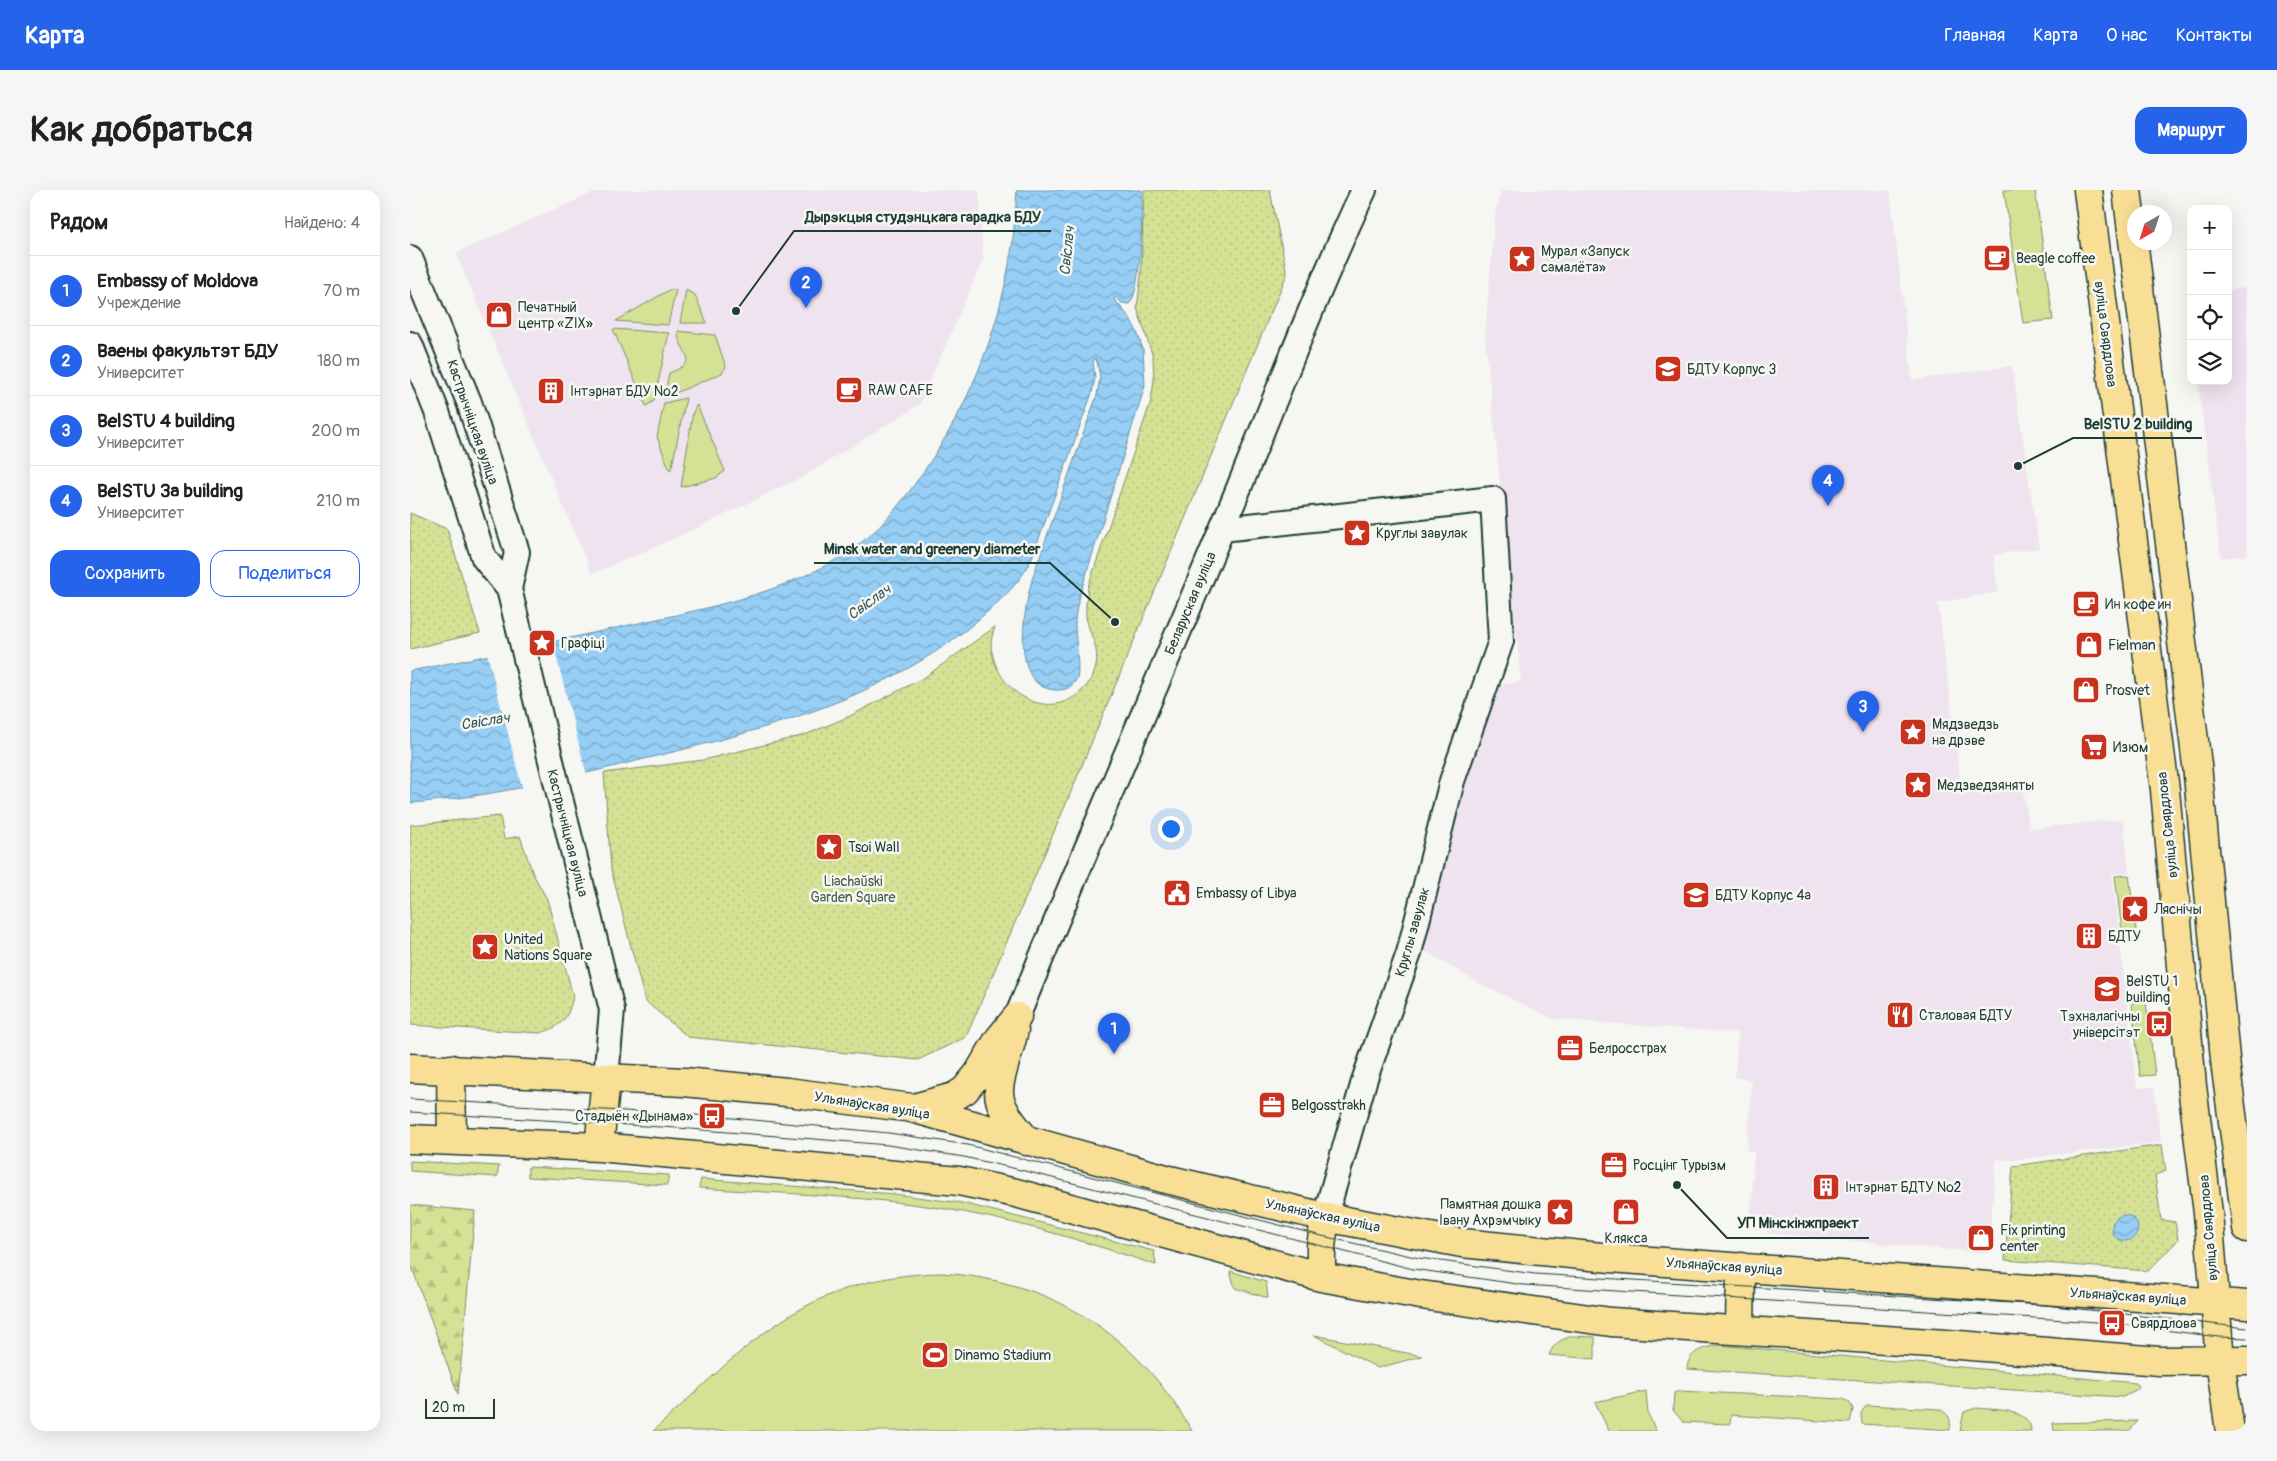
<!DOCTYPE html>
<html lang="ru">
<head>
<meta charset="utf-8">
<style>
  :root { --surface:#fff; --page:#f6f6f6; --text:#202124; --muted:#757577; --line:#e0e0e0; --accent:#2563eb }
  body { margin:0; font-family:Pangolin,sans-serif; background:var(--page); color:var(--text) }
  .controls { position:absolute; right:15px; top:15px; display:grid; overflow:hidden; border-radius:10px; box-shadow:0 5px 20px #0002 }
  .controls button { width:45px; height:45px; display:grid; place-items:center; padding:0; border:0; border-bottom:1px solid var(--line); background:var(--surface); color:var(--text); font:25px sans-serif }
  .compass { position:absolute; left:1717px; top:15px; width:45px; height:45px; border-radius:50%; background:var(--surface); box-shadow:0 5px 20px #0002; rotate:219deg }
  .scale { position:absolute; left:15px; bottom:12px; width:70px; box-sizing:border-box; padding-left:5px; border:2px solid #1f3d34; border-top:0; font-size:14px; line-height:18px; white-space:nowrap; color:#1f3d34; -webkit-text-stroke:4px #f6f6f2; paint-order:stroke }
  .you { position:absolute; left:760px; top:638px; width:18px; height:18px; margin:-12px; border:4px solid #fff; border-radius:50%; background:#1a73e8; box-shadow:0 0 0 8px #1a73e833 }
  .badge { display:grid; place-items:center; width:32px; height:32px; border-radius:50%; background:var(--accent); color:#fff; font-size:16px; font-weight:700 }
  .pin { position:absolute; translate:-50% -41px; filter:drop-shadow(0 1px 2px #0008) }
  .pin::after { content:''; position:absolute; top:26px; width:18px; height:15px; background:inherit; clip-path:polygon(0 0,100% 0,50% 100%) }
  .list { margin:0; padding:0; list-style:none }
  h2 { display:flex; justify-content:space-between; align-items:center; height:65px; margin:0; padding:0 20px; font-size:21px }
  h2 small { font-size:16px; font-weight:400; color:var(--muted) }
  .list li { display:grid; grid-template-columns:32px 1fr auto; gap:15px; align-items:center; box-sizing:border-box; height:70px; padding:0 20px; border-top:1px solid var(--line) }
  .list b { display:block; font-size:19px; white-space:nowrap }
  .list p { margin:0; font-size:16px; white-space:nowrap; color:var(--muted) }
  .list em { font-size:16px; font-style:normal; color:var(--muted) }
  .actions { display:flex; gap:10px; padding:15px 20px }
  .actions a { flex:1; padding:11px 0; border:1px solid var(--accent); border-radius:15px; text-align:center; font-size:18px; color:var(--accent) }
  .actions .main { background:var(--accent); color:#fff }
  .icon { flex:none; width:28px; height:28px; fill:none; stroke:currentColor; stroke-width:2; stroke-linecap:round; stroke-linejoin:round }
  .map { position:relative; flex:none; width:1837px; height:1241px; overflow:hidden; border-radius:15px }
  header { display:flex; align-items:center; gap:30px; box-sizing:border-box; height:70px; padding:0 25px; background:var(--accent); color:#fff }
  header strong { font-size:24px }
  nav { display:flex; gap:28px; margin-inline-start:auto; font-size:18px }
  .intro { display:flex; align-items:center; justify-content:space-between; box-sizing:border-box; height:120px; padding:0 30px }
  h1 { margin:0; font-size:35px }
  .button { padding:12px 22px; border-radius:15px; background:var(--accent); color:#fff; font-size:18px; font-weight:700 }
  main { display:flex; gap:30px; padding:0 30px }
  aside { flex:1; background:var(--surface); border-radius:15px; box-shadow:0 5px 20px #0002 }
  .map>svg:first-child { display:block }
</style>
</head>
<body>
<header>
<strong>Карта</strong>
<nav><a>Главная</a><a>Карта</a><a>О нас</a><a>Контакты</a></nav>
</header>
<div class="intro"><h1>Как добраться</h1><a class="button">Маршрут</a></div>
<main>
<aside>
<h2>Рядом<small>Найдено: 4</small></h2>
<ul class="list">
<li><span class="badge">1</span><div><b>Embassy of Moldova</b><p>Учреждение</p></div><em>70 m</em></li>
<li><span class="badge">2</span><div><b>Ваены факультэт БДУ</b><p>Университет</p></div><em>180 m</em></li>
<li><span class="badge">3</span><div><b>BelSTU 4 building</b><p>Университет</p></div><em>200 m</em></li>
<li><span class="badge">4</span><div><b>BelSTU 3a building</b><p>Университет</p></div><em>210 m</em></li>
</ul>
<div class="actions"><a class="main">Сохранить</a><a>Поделиться</a></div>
</aside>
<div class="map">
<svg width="1837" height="1241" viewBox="0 0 1837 1241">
  <defs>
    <pattern id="forest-firs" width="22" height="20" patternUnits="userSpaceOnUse" patternTransform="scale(1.25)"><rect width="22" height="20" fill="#d5e295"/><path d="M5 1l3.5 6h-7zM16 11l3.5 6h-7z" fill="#b6c381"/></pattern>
    <pattern id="park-dots" width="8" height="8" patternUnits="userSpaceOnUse" patternTransform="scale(1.25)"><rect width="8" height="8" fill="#d5e295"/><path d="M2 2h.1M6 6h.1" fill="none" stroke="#b6c381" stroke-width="1.8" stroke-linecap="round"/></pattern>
    <pattern id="water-waves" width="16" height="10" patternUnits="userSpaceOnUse" patternTransform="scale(1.25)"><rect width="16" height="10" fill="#96cef5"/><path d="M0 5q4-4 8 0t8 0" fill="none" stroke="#7aa8c7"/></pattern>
  </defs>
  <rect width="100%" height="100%" fill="#f6f6f2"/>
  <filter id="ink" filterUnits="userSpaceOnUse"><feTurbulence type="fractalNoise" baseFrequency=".02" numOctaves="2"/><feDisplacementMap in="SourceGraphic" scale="10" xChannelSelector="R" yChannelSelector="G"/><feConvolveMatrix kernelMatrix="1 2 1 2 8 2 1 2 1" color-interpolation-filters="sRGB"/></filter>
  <g filter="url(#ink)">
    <path fill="#eee3ee" d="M189 0H569L573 70 509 215 394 286 283 340 182 384 46 63Z
      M1092 0H1480L1502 190 1602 176 1629 358 1583 365 1588 402 1528 413 1551 598 1612 592 1619 639 1713 629 1719 682 1702 684 1727 898 1744 897 1751 952 1603 970 1586 969 1578 1063 1357 1043V1039L1340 1037 1344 961 1337 962 1342 890 1325 887 1328 843 1144 829 1068 793 1012 759 1051 600 1085 496 1111 491 1075 147 1085 23Z
      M1837 97V365L1811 368 1788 191H1818V101Z"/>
    <path fill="#d5e295" stroke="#7a9064" d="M1594 0H1625L1643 130 1613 133Z
      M259 100H266L258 135 206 131Z
      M276 100 285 105 297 133H270Z
      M203 139 259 143 244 211 236 216Z
      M268 141 305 145 316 177 312 183 254 208 259 183C295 169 267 163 268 141Z
      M276 208 262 276 260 281 247 247 254 213Z
      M287 215 315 281 306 288 271 297 283 222Z
      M1719 685 1726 740 1712 741 1705 686Z
      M1736 812 1745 885 1730 886 1722 813Z
      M0 971 89 976 87 987 0 981Z
      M118 977 259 985 257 995 118 987Z
      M291 989 484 1004 552 1013 744 1061 746 1075C683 1054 619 1034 553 1022 466 1006 377 1004 289 998Z
      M820 1081 856 1092 858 1108 825 1098Z
      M532 1083C644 1091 726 1144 782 1241H243C339 1155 393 1086 532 1083Z
      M904 1145 1012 1166 968 1178Z
      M1162 1146 1185 1147V1169L1139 1165C1144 1153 1150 1150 1162 1146Z
      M1308 1155 1726 1193 1729 1198 1713 1207 1277 1179C1278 1161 1293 1158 1308 1155Z
      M1236 1201 1238 1224 1246 1241H1199L1185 1212Z
      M1269 1201 1433 1209 1439 1212 1443 1219 1440 1233 1321 1225 1320 1234 1273 1232 1263 1220 1264 1203Z
      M1457 1215 1529 1219C1540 1225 1541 1228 1540 1240L1452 1234 1451 1223Z
      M1566 1218C1583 1220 1621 1218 1621 1241H1550L1554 1222Z
      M1728 1231 1719 1241H1644L1643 1233Z"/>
    <path fill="url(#forest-firs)" stroke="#7a9064" d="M0 1015 65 1021 48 1204 0 1072Z"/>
    <path fill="url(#park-dots)" stroke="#7a9064" d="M734 0H860L877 84 655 616 556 847 508 870 278 847 235 811 201 679 194 583 293 570 395 545 440 526 515 487 585 437C583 442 581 449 581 455 584 497 631 533 668 504 677 497 684 487 686 476 690 458 679 444 676 427 675 417 677 407 678 397L741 211 744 190 743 167 727 118 731 86Z
      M0 323 37 339 70 443 0 459Z
      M90 626 94 649 110 646 123 684 137 709 163 806C159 827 152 837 130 843L0 835V635Z
      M1752 955 1756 981 1745 985 1751 1030 1765 1032 1768 1050 1738 1081 1595 1070 1603 976Z"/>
    <path fill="url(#water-waves)" stroke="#6694a8" d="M607 0H732C732 19 732 104 719 114L712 113 705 107 704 109 720 128 727 142 733 159 735 196 671 401C668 412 665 423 665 435 665 446 670 480 667 488 663 497 655 501 645 500 597 497 615 410 625 380L687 205 690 187 687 171 685 169 683 171 685 188 682 203 623 365C613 390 596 405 576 423 479 510 346 542 222 572 149 590 76 608 0 613V481C67 468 134 454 201 439 282 421 378 406 447 356 475 335 496 307 516 278 558 216 586 148 599 74 604 50 605 24 607 0Z
      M1702 1038a13 13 0 1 1 26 0a13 13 0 1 1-26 0Z"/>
    <path fill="#f6f6f2" d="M142 449 177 586 113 601 77 463Z"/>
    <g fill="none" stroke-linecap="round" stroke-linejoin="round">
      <g stroke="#1f3d34" stroke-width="28">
        <path id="minor" d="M0 68 59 212 107 362 99 399
          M0 154 27 222 74 368 99 399 202 820 196 888
          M812 339 1083 309 1091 451 1042 591 999 763 955 888 915 1027
          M607 827C673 664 743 503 811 341 859 227 901 112 954 0"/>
      </g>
      <g stroke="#1f3d34" stroke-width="31">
        <path id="primary" d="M1678 0 1755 600 1782 896 1798 1023 1810 1171 1820 1241
          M1717 0 1787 575 1816 879 1837 1038
          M604 840C601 856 589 886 589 900 588 919 606 937 617 951
          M0 878 274 892 377 902 502 918 756 989 915 1027 1052 1053 1201 1068 1837 1115
          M41 879 42 950
          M504 918 544 907 555 900 568 884 589 849 607 827
          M0 949 189 957 549 991 606 1003 911 1087 1011 1105 1201 1132 1536 1154 1750 1171 1837 1170
          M189 957 196 888
          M911 1087V1057L915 1027
          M1330 1139 1331 1077"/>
      </g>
      <use href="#minor" stroke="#f6f6f2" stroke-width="24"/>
      <use href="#primary" stroke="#f9df96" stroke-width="28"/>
      <path stroke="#1f3d34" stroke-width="1" d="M0 909 302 926 479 943 558 955 912 1046 1009 1068 1125 1084 1635 1115 1837 1138
        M0 922 268 938 478 955 554 967 611 980 1003 1079 1114 1095 1702 1133 1808 1147 1837 1148"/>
    </g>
  </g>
  <defs>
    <g id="cafe-square" transform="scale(1.4375)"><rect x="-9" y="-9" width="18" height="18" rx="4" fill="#c8321e" stroke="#f6f6f2"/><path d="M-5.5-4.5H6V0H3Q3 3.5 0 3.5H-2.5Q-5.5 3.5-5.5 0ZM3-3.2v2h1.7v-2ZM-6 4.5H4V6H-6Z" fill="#fff"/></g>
    <g id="sight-square" transform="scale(1.4375)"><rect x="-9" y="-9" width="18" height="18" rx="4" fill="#c8321e" stroke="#f6f6f2"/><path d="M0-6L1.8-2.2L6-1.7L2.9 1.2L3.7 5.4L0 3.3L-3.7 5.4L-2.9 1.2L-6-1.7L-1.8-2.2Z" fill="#fff"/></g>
    <g id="shop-square" transform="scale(1.4375)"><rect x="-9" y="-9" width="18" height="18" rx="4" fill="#c8321e" stroke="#f6f6f2"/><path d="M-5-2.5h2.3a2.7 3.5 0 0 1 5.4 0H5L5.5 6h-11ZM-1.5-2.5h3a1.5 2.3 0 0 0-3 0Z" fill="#fff"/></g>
    <g id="university-square" transform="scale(1.4375)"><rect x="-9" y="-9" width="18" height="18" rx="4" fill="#c8321e" stroke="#f6f6f2"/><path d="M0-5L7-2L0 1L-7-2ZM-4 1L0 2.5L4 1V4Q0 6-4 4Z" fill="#fff"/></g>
    <g id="building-square" transform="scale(1.4375)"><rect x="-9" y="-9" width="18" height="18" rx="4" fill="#c8321e" stroke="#f6f6f2"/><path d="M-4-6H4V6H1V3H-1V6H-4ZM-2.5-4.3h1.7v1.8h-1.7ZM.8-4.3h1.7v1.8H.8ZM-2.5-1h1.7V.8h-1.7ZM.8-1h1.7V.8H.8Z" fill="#fff"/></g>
    <g id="supermarket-square" transform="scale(1.4375)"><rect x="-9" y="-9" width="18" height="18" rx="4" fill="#c8321e" stroke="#f6f6f2"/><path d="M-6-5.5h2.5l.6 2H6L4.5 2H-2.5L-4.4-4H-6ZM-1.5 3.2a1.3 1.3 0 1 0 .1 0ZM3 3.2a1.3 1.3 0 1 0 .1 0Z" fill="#fff"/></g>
    <g id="civic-square" transform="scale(1.4375)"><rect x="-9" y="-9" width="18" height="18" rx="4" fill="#c8321e" stroke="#f6f6f2"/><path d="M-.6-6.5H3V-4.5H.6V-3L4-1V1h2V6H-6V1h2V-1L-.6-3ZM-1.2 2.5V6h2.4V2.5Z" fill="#fff"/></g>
    <g id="restaurant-square" transform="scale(1.4375)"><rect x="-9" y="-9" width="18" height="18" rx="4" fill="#c8321e" stroke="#f6f6f2"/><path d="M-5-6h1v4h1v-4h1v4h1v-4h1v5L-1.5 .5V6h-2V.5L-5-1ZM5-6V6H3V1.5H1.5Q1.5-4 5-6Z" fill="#fff"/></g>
    <g id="bus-square" transform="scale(1.4375)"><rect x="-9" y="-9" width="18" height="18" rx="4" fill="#c8321e" stroke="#f6f6f2"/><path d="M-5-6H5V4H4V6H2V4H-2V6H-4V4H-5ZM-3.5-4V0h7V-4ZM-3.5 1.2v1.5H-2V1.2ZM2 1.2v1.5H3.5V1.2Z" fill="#fff"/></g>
    <g id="office-square" transform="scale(1.4375)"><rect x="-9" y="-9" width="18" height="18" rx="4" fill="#c8321e" stroke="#f6f6f2"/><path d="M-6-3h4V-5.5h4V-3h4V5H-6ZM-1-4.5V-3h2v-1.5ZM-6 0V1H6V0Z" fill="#fff"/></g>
    <g id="stadium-square" transform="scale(1.4375)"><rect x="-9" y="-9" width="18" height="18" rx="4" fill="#c8321e" stroke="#f6f6f2"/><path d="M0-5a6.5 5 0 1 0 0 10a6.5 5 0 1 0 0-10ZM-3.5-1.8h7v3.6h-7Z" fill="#fff"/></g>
  </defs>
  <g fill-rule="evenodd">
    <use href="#cafe-square" x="1587" y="68"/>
    <use href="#sight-square" x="1112" y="69"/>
    <use href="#shop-square" x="89" y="125"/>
    <use href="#university-square" x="1258" y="179"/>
    <use href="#cafe-square" x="439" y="200"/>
    <use href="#building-square" x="141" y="201"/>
    <use href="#sight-square" x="947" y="343"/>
    <use href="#cafe-square" x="1676" y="414"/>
    <use href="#sight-square" x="132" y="453"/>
    <use href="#shop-square" x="1679" y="455"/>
    <use href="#shop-square" x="1676" y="500"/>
    <use href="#sight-square" x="1503" y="542"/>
    <use href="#supermarket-square" x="1684" y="557"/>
    <use href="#sight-square" x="1508" y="595"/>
    <use href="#sight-square" x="419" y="657"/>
    <use href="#civic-square" x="767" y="703"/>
    <use href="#university-square" x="1286" y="705"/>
    <use href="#sight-square" x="1725" y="719"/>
    <use href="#building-square" x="1679" y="746"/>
    <use href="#sight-square" x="75" y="757"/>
    <use href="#university-square" x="1697" y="799"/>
    <use href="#restaurant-square" x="1490" y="825"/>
    <use href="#bus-square" x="1749" y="834"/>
    <use href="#office-square" x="1160" y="858"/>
    <use href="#office-square" x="862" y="915"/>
    <use href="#bus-square" x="302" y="926"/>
    <use href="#office-square" x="1204" y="975"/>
    <use href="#building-square" x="1416" y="997"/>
    <use href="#sight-square" x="1150" y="1022"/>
    <use href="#shop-square" x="1216" y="1022"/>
    <use href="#shop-square" x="1571" y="1048"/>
    <use href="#bus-square" x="1702" y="1133"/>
    <use href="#stadium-square" x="525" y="1165"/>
  </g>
  <g text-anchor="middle" stroke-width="5" stroke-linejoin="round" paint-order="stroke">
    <g font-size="14" fill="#1f3d34" stroke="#f6f6f2" text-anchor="start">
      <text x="1131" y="66">Мурал «Запуск<tspan x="1131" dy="16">самалёта»</tspan></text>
      <text x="1606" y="73">Beagle coffee</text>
      <text x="108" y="122">Печатный<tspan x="108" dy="16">центр «ZIX»</tspan></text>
      <text x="1277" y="184">БДТУ Корпус 3</text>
      <text x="458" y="205">RAW CAFE</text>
      <text x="160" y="206">Інтэрнат БДУ №2</text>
      <text x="966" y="348">Круглы завулак</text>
      <text x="1695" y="419">Ин кофе ин</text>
      <text x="151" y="458">Графіці</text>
      <text x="1698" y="460">Fielman</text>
      <text x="1695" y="505">Prosvet</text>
      <text x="1522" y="539">Мядзведзь<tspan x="1522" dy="16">на дрэве</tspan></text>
      <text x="1703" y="562">Изюм</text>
      <text x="1527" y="600">Медзведзяняты</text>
      <text x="438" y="662">Tsoi Wall</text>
      <text x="786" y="708">Embassy of Libya</text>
      <text x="1305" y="710">БДТУ Корпус 4а</text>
      <text x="1744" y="724">Ляснічы</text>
      <text x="1698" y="751">БДТУ</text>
      <text x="94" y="754">United<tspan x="94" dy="16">Nations Square</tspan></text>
      <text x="1716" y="796">BelSTU 1<tspan x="1716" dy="16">building</tspan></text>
      <text x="1509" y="830">Сталовая БДТУ</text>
      <text x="1730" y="831" text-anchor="end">Тэхналагічны<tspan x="1730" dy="16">універсітэт</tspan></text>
      <text x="1179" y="863">Белросстрах</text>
      <text x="881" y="920">Belgosstrakh</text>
      <text x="283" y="931" text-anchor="end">Стадыён «Дынама»</text>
      <text x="1223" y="980">Росцінг Турызм</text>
      <text x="1435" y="1002">Інтэрнат БДТУ №2</text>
      <text x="1131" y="1019" text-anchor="end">Памятная дошка<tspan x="1131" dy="16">Івану Ахрэмчыку</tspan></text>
      <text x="1590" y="1045">Fix printing<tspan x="1590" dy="16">center</tspan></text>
      <text x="1216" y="1053" text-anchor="middle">Клякса</text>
      <text x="1721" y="1138">Свярдлова</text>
      <text x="544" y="1170">Dinamo Stadium</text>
    </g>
    <g font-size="14" fill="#1f3d34" stroke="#f6f6f2">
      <text transform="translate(1696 144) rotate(83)" y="5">вуліца Свярдлова</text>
      <text transform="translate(63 232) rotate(71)" y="5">Кастрычніцкая вуліца</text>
      <text transform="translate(780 413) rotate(-67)" y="5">Беларуская вуліца</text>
      <text transform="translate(1757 635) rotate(-96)" y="5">вуліца Свярдлова</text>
      <text transform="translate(158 643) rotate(76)" y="5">Кастрычніцкая вуліца</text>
      <text transform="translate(1002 742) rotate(-74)" y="5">Круглы завулак</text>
      <text transform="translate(462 915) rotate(9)" y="5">Ульянаўская вуліца</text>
      <text transform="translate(913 1025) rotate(12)" y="5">Ульянаўская вуліца</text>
      <text transform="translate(1798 1038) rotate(-95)" y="5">вуліца Свярдлова</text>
      <text transform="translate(1314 1076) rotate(4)" y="5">Ульянаўская вуліца</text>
      <text transform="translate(1718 1106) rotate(4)" y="5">Ульянаўская вуліца</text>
    </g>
    <g font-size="14" fill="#435e47" stroke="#f6f6f2">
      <text x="443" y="696">Liachaŭski<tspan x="443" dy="16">Garden Square</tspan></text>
    </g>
    <g font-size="15" font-style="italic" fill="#375a5b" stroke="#f6f6f2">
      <text transform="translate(657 61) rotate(-84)" y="5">Свіслач</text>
      <text transform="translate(459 412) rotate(-36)" y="5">Свіслач</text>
      <text transform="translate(75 531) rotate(-9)" y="5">Свіслач</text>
    </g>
  </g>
  <path fill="none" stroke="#1f3d34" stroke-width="2" d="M326 121L384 41H641M1608 276L1663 248H1792M705 432L640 373H404M1267 995L1317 1048H1459"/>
  <g fill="#1f3d34" stroke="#f6f6f2" stroke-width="2">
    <circle cx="326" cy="121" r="5"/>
    <circle cx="1608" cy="276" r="5"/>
    <circle cx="705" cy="432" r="5"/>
    <circle cx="1267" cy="995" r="5"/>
  </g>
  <g font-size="15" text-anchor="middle" font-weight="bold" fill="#1f3d34" stroke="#f6f6f2" stroke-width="5" stroke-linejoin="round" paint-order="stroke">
    <text x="513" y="32">Дырэкцыя студэнцкага гарадка БДУ</text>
    <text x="1728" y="239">BelSTU 2 building</text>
    <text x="522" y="364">Minsk water and greenery diameter</text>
    <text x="1388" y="1038">УП Мінскінжпраект</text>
  </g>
</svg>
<div class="controls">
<button>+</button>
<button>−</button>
<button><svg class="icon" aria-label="locate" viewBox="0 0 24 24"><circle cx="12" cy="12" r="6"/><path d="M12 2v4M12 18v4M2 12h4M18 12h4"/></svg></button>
<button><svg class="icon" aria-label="layers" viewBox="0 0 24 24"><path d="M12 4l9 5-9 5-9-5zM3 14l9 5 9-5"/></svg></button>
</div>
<svg class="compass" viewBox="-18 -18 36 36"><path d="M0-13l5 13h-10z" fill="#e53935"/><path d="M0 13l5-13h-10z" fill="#757577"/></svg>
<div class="scale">20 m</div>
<div class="you"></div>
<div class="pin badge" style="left:704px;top:864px">1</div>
<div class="pin badge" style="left:396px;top:118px">2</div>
<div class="pin badge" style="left:1453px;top:542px">3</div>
<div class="pin badge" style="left:1418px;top:316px">4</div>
</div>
</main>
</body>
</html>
